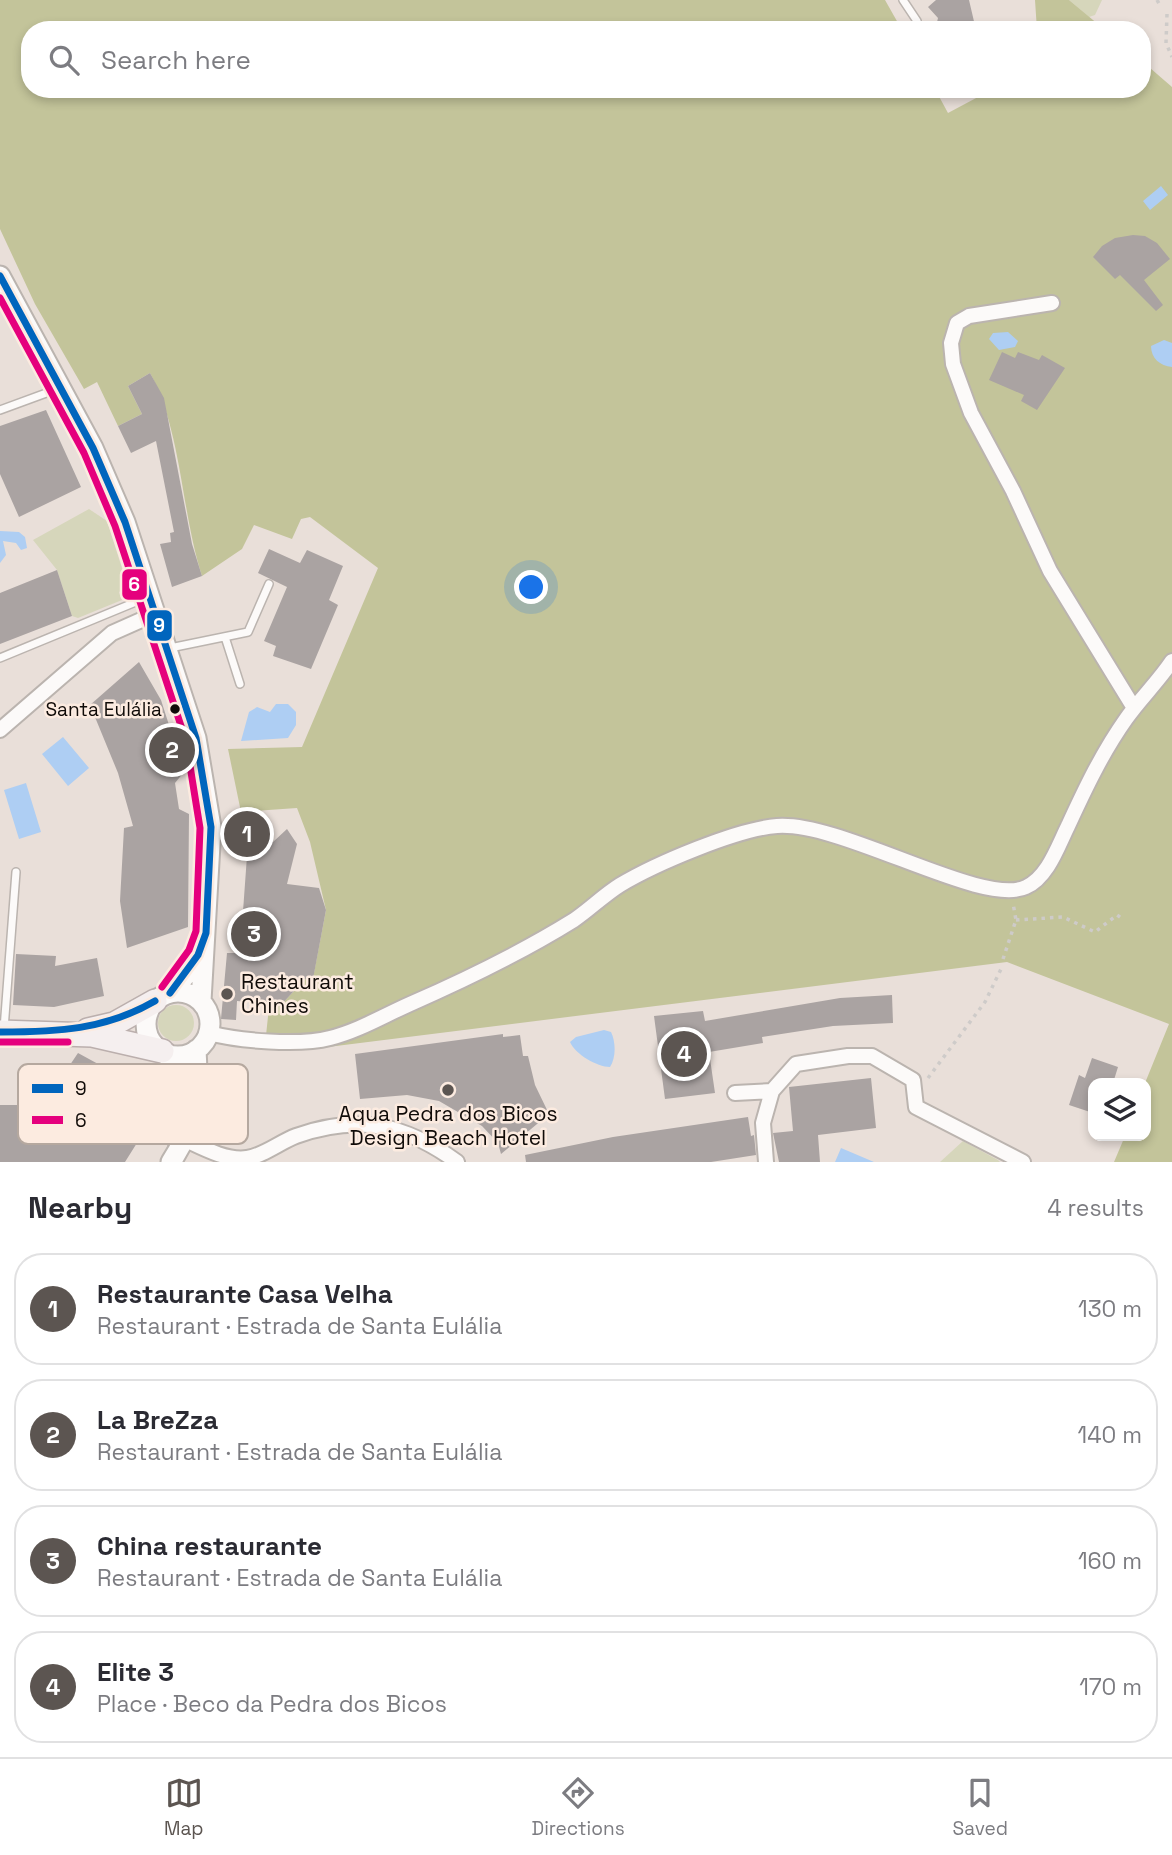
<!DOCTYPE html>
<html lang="en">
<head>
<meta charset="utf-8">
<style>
  :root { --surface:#fff; --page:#f2f2f3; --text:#2b2b33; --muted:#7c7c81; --line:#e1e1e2; --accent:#5c5551 }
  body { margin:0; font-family:"Space Grotesk",sans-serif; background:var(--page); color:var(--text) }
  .controls { position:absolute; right:21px; bottom:21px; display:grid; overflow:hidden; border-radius:14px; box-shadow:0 4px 10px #0003 }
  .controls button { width:63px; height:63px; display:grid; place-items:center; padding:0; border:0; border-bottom:2px solid var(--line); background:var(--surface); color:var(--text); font:35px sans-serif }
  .you { position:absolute; left:532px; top:588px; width:24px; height:24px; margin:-18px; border:5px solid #fff; border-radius:50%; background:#1a73e8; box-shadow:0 0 0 10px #1a73e833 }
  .badge { display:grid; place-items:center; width:46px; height:46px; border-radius:50%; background:var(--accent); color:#fff; font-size:23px; font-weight:700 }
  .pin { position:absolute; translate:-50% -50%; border:4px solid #fff; box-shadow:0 2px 7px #0006 }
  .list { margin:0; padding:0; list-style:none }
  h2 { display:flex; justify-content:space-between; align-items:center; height:91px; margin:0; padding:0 28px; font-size:30px }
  h2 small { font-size:23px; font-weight:400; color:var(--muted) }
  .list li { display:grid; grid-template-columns:46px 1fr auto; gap:21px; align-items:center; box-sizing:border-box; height:112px; margin:0 14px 14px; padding:0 14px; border:2px solid var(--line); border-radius:28px }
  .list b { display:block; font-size:26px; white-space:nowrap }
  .list p { margin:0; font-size:23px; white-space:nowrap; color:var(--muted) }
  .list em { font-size:23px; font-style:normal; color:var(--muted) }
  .icon { flex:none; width:38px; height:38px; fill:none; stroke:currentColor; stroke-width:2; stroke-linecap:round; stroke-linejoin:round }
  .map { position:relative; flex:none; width:1172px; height:1162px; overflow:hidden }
  .search { position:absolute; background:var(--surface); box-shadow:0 4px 10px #0003; left:21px; right:21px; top:21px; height:77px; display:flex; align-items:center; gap:18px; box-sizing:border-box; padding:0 24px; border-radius:28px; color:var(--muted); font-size:26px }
  .sheet { height:595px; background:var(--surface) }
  nav { display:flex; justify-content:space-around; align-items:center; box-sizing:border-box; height:98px; border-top:2px solid var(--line); background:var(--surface); font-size:19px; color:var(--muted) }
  nav a { display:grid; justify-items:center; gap:4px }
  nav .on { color:var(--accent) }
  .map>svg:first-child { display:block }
</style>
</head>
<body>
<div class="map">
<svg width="1172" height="1162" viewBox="0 0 1172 1162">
  <rect width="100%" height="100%" fill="#e9dfd9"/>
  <path fill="#d6d6bb" d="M1069 0H1102L1095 15 1089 17Z
    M89 509 107 521 128 587 119 592 122 600 78 618 72 616 57 570 33 540Z
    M158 1023a18 18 0 1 1 36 0a18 18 0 1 1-36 0Z
    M963 1141 998 1160 1000 1162H940Z"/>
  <path fill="#c3c49a" d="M0 0H885L902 30H30V89H935L948 113 993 89H1142V61L1172 87V1162H1114L1125 1136H1146L1145 1083 1169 1024 1007 962 320 1048 265 1045 269 1007 281 1005 305 979 313 978 326 910 310 842 297 808 241 812 228 749 302 747 378 568 310 517 301 519 292 539 254 525 242 549 202 576C181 511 182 432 150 373L128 386 142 414 118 426 97 382 84 389 35 304 0 229Z
    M1035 0H1069L1105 30H1037Z"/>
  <path fill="#aecef3" d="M1161 186 1168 195 1150 210 1143 201Z
    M1008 332 1018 341 1015 347 999 350 989 339 993 333Z
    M1164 340 1172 343V367C1160 366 1151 358 1151 346Z
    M0 531 19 532 25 537 27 548 21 550 16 543 3 541 6 555 0 563Z
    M276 704H288L296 712V725L288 738 241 741 249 712 257 707 270 712Z
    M63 737 89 768 68 786 42 754Z
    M26 783 41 832 19 839 4 790Z
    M604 1030 611 1032C616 1042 616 1058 610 1067 597 1067 575 1054 570 1042L576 1037Z
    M841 1148 874 1162H835Z"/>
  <path fill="#aaa3a2" d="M936 0H969L976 30H935L938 18 928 7Z
    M1133 235 1145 236 1157 243 1170 259 1144 280 1163 305 1156 311 1120 275 1115 279 1093 257 1102 246 1115 238Z
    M1002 352 1015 358 1018 352 1039 360 1042 355 1065 368 1037 410 1021 401 1024 395 989 380Z
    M150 373 164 398 192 544 202 576 172 587 160 544 171 542 170 533 174 532 156 441 131 453 118 426 142 414 128 386Z
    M46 410 81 487 19 517 0 474V426Z
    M269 549 300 563 307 550 343 566 329 600 338 605 311 669 273 656 276 646 264 641 287 587 258 573Z
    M57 570 72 616 0 644V593Z
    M139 662 161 700 184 772 175 783 179 809 189 814 188 927 127 948 120 901 124 828 133 826 118 773 90 705Z
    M287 829 297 844 287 884 319 888 326 910 313 979H305L281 1005 237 1001 236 1020 221 1019 227 953H240L248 842H273Z
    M16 954 56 956 55 966 97 958 104 996 54 1007 13 1005Z
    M892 995 893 1023 833 1026 762 1037 763 1043 709 1052 715 1093 665 1099 654 1016 703 1011 705 1021 840 998Z
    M503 1034V1037L520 1035 523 1056H528L535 1085 549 1114 501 1154 498 1143 482 1126 439 1101 407 1095 360 1099 355 1054Z
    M78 1053 164 1100 125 1162H0V1105H43Z
    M1092 1058 1118 1067 1113 1083H1093V1113L1069 1105 1079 1075 1085 1078Z
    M871 1078 876 1128 818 1135 820 1162H779L773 1133 793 1131 789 1087Z
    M748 1117 751 1136 754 1135 756 1155 711 1162H526L525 1155 613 1137Z"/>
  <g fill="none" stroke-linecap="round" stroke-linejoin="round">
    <g stroke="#bbb4af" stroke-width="10">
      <path id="service" d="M903 0 917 21
        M0 410 60 388
        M225 637 240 684
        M170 648 248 632 269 584
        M0 658 148 597
        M4 1029 16 872"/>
    </g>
    <g stroke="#bbb4af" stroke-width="18">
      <path id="minor" d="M1052 303 969 316 957 323 951 343 953 364 971 413 1013 491 1050 571 1134 708
        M0 730 112 633 157 613
        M209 1033C239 1041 299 1046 330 1038 358 1031 383 1016 410 1004 467 979 521 953 574 920 590 909 604 895 620 885 655 864 737 829 777 826 842 821 983 908 1026 887 1048 877 1058 846 1068 826 1085 789 1102 753 1126 719 1140 699 1158 682 1172 661
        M735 1093 772 1091
        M186 1140C203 1148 227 1161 247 1158 263 1156 280 1142 296 1136 358 1114 405 1124 457 1162
        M766 1162 763 1123 772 1091 796 1064 848 1056H872L913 1080 916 1107 1023 1162"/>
    </g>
    <g stroke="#bbb4af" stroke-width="23">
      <path id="tertiary" d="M0 276 93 448 125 522 196 738 211 827 201 1001
        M146 1024a32 32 0 1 1 64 0a32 32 0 1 1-64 0Z
        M170 993 186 975 201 947
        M168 1054C177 1083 184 1109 176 1138
        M171 1162C195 1126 199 1093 196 1050"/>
    </g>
    <g stroke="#bbafad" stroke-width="26">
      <path id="primary" d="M88 1030 114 1024 155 1001
        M0 1032 92 1035 162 1051"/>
    </g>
    <path stroke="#cecbc9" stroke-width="3.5" stroke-dasharray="3.5 5" stroke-linecap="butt" d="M1157 0 1161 7
      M1167 14 1166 43 1172 57
      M1016 920 1063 917 1095 932 1117 915 1124 920
      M1003 959 1016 920 1013 903
      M928 1078 985 1002 1002 967"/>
    <use href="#service" stroke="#fcfaf9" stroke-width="7"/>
    <use href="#minor" stroke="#fcfaf9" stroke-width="14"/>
    <use href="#tertiary" stroke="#fcfaf9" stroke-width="19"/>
    <use href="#primary" stroke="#f5efef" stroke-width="23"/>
    <g stroke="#fcebe0" stroke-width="12">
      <path id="bus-1" d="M0 276 93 448 125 522 196 738 211 827 206 933 198 955 170 993
        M0 1032C57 1032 105 1030 155 1001"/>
    </g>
    <g stroke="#fcebe0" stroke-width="12">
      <path id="bus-2" d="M0 298 84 453 115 526 186 741 200 828 196 931 189 950 162 987
        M0 1042H68"/>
    </g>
    <use href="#bus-1" stroke="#0065bd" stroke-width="7"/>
    <use href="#bus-2" stroke="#e5007d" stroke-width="7"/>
  </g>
  <circle fill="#100b08" stroke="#fcebe0" stroke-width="2.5" cx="175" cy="709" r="6"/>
  <g fill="#5c5551" stroke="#fcebe0" stroke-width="2.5">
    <circle cx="227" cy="994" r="7"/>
    <circle cx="448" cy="1090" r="7"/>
  </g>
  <g text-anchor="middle" stroke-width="5" stroke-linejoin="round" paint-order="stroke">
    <g font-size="19" fill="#100b08" stroke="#fcebe0" text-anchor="end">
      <text x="162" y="716">Santa Eulália</text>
    </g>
    <g font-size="21" fill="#100b08" stroke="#fcebe0" text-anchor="start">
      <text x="241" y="989">Restaurant<tspan x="241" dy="24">Chines</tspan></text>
      <text x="448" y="1121" text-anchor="middle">Aqua Pedra dos Bicos<tspan x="448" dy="24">Design Beach Hotel</tspan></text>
    </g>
  </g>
  <rect x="18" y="1064" width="230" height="80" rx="10" fill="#fcebe0" stroke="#b5a89f" stroke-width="2"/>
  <rect x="32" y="1084" width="31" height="9" fill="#0065bd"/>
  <rect x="32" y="1116" width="31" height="8" fill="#e5007d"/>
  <g font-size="19" fill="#100b08">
    <text x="75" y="1095">9</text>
    <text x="75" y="1127">6</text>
  </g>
  <g stroke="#fcebe0" stroke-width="2.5">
    <rect x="121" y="568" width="27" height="33" rx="7" fill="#e5007d"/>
    <rect x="146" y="609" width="27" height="33" rx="7" fill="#0065bd"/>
  </g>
  <g font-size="19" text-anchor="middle" font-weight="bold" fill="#fff">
    <text x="134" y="591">6</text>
    <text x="159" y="632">9</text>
  </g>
</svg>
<div class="controls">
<button><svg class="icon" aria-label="layers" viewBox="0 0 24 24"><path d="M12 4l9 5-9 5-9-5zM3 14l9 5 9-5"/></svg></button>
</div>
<div class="you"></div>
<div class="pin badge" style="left:247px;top:834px">1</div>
<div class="pin badge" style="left:172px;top:750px">2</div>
<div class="pin badge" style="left:254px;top:934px">3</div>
<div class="pin badge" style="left:684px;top:1054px">4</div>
<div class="search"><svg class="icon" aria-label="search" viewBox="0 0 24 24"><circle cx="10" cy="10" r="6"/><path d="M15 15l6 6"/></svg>Search here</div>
</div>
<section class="sheet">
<h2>Nearby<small>4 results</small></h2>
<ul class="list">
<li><span class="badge">1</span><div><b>Restaurante Casa Velha</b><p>Restaurant · Estrada de Santa Eulália</p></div><em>130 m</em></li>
<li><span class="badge">2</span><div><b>La BreZza</b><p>Restaurant · Estrada de Santa Eulália</p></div><em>140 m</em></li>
<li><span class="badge">3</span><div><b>China restaurante</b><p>Restaurant · Estrada de Santa Eulália</p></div><em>160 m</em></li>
<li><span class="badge">4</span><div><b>Elite 3</b><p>Place · Beco da Pedra dos Bicos</p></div><em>170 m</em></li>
</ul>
</section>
<nav>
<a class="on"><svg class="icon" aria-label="map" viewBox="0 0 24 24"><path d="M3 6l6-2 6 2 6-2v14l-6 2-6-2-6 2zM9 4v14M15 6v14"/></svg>Map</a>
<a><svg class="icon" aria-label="directions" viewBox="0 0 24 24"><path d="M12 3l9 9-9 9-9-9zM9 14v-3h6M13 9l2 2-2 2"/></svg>Directions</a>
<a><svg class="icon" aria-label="saved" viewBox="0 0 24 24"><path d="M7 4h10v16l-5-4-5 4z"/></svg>Saved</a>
</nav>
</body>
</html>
